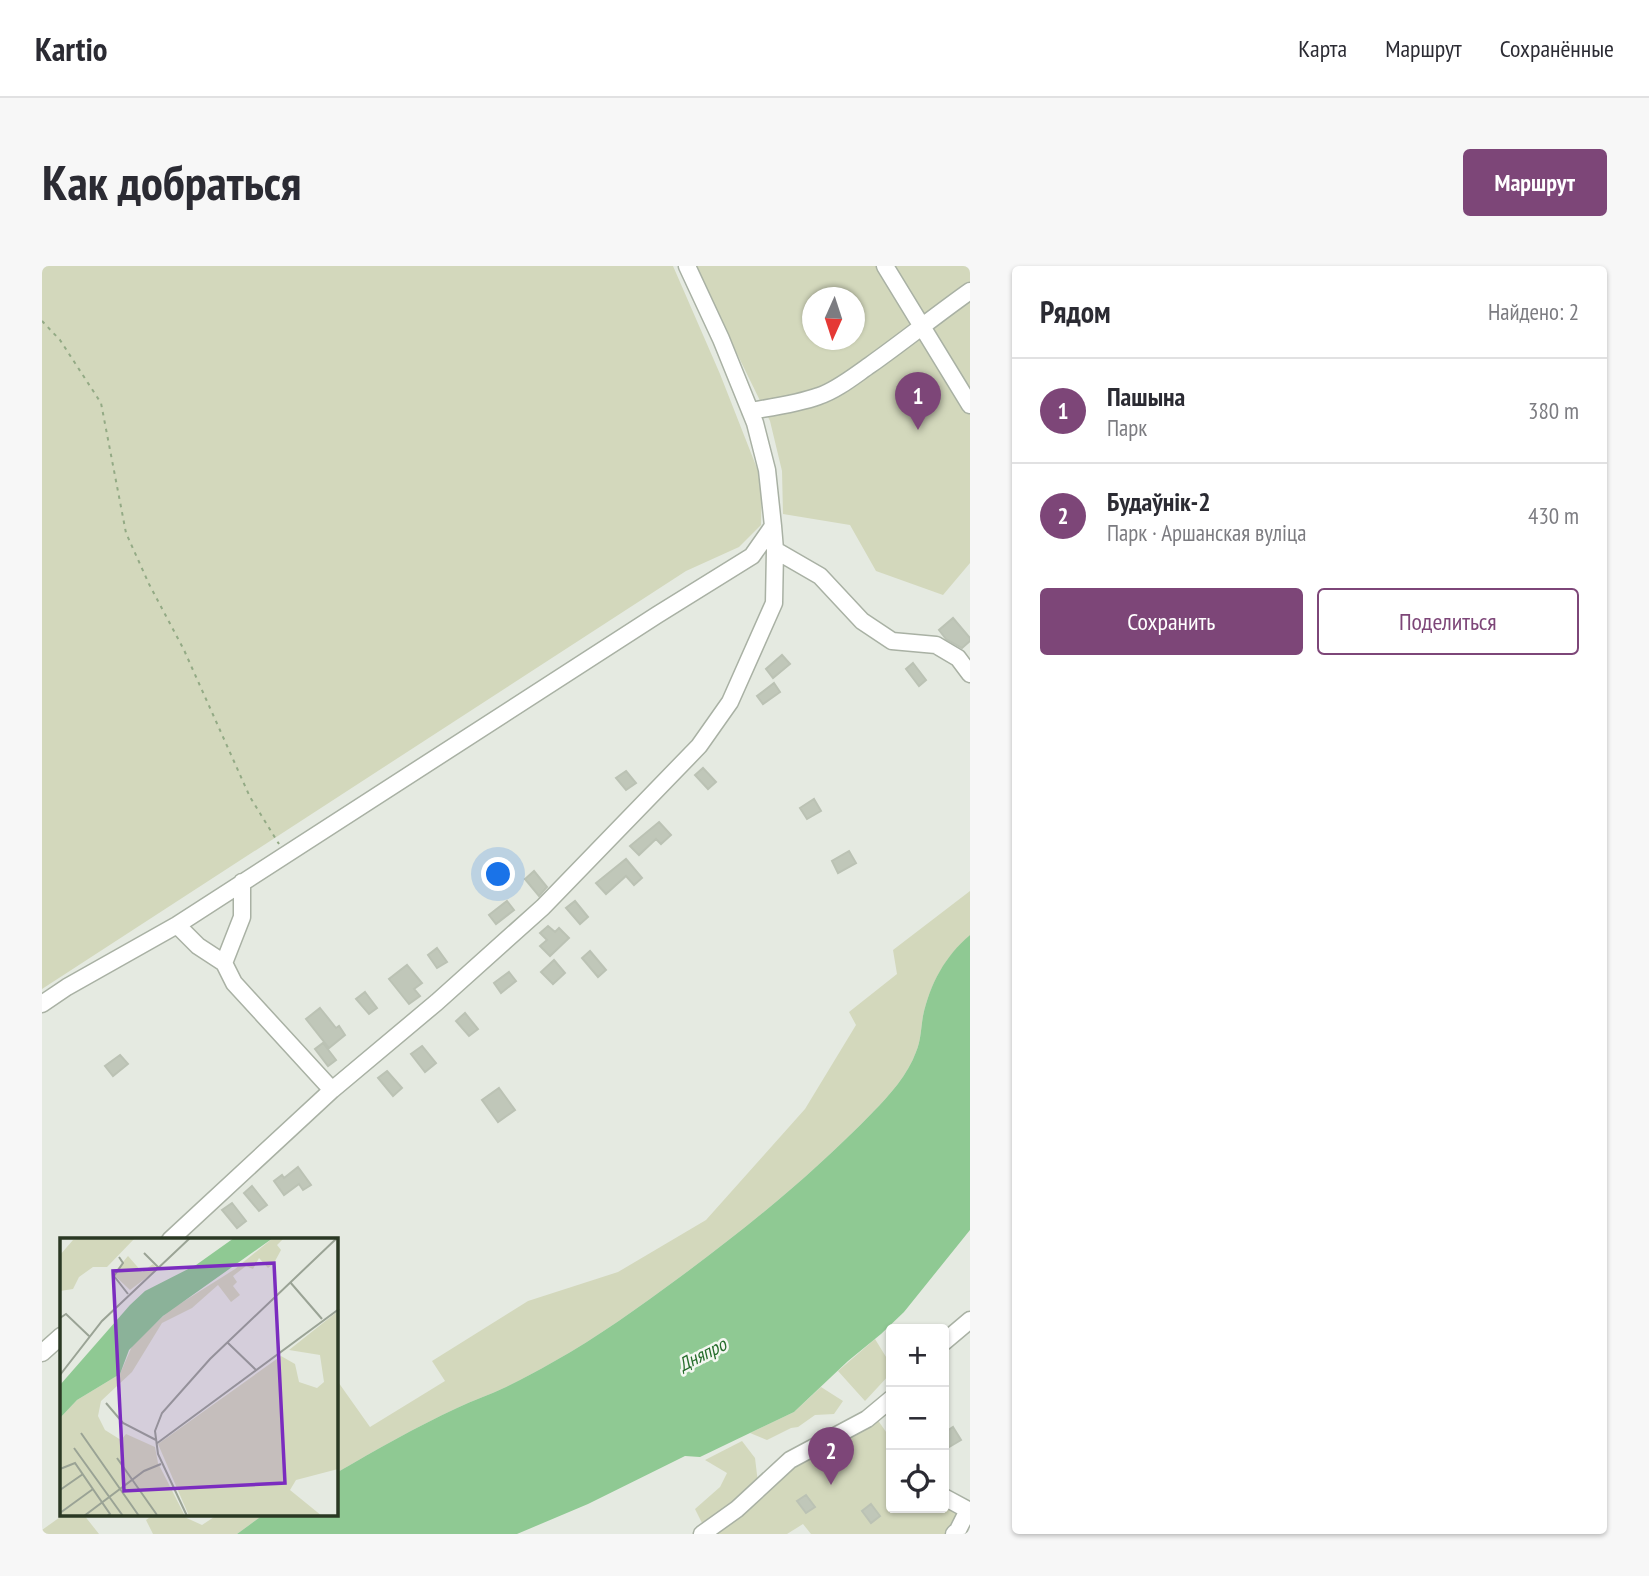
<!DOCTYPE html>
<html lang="ru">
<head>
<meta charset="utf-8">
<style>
  :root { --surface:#fff; --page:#f7f7f7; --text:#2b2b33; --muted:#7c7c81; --line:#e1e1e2; --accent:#7d4678 }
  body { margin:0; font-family:"PT Sans Narrow",sans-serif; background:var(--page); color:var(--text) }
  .controls { position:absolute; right:21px; bottom:21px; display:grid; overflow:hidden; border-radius:7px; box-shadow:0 2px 5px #0004 }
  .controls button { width:63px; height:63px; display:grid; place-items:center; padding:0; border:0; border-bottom:2px solid var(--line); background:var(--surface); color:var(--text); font:35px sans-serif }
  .compass { position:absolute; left:760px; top:21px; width:63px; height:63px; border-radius:50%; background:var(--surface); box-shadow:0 2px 5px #0004; rotate:183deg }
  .you { position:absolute; left:457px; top:609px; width:24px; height:24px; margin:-18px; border:5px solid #fff; border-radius:50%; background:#1a73e8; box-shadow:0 0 0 10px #1a73e833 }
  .badge { display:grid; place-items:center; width:46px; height:46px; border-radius:50%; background:var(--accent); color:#fff; font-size:23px; font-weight:700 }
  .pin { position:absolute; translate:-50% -58px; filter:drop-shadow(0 2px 4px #0008) }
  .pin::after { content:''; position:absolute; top:37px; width:24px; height:21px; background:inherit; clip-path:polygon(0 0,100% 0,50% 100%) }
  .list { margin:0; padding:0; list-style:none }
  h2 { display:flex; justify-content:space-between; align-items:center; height:91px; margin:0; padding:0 28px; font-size:30px }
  h2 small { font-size:23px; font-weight:400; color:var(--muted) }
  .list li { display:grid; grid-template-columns:46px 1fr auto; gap:21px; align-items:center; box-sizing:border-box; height:105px; padding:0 28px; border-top:2px solid var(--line) }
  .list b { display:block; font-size:26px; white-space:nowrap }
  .list p { margin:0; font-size:23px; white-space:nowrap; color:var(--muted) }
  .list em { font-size:23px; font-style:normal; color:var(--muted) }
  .actions { display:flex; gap:14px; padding:21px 28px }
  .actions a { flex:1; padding:16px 0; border:2px solid var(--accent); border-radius:7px; text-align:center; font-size:24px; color:var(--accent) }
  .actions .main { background:var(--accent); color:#fff }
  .icon { flex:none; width:38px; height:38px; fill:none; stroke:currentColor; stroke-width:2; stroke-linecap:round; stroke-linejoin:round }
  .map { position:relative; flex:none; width:928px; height:1268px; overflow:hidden; border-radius:7px }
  header { display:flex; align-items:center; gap:42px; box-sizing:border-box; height:98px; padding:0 35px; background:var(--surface); border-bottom:2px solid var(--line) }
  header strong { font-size:33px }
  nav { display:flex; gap:38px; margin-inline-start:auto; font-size:24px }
  .intro { display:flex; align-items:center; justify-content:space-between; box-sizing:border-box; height:168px; padding:0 42px }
  h1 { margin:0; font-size:49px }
  .button { padding:18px 32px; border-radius:7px; background:var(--accent); color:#fff; font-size:24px; font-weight:700 }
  main { display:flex; gap:42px; padding:0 42px }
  aside { flex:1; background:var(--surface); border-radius:7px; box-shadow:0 2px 5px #0004 }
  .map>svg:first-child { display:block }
</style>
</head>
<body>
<header>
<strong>Kartio</strong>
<nav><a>Карта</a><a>Маршрут</a><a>Сохранённые</a></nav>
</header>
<div class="intro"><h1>Как добраться</h1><a class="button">Маршрут</a></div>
<main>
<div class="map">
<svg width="928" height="1268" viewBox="0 0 928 1268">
  <rect width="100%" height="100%" fill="#e5eae1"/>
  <path fill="#d3d8bc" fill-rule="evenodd" d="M0 0H631L678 108 720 215 719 259 697 281 644 305 0 723Z
    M652 0H928V297L901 329 834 305 808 259 741 248 740 205 728 155ZM771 32H813V74H771Z
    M928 625V669C903 691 888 718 881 750 879 761 879 775 874 786 866 808 848 829 831 846 772 907 706 961 638 1011 597 1041 556 1071 511 1096 496 1105 480 1113 464 1121 448 1129 431 1134 415 1142 374 1161 334 1184 294 1207V1113L328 1161 403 1115 390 1095 486 1035 576 1006 664 954 763 843 814 759 807 746 855 708 851 684Z
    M833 1073 849 1099V1107L823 1135 796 1105Z
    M779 1121 801 1135 792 1148 773 1149 756 1161 749 1162 725 1174 708 1167 752 1146Z
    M835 1153 849 1173V1242H902V1239L928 1251 920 1268H769L761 1258 745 1268H671L753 1199 793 1181Z
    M700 1175 713 1192 716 1217 662 1261 653 1243 678 1221 685 1207 663 1194Z
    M21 1249H42L57 1268H0V1264Z
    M111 1249H138L160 1259 175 1249H221L195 1268H111L104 1254Z"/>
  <path fill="#8fc993" d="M928 669V964L862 1046 839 1068 806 1095 752 1146 658 1191 643 1190 546 1238 475 1268H195L221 1249H294V1207C334 1184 374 1161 415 1142 431 1134 448 1129 464 1121 480 1113 496 1105 511 1096 556 1071 597 1041 638 1011 706 961 772 907 831 846 848 829 866 808 874 786 879 775 879 761 881 750 888 718 903 690 928 669Z"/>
  <path fill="#c0c7b9" stroke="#bbc2b4" stroke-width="2" d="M911 352 928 372V375L920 382 904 373 897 364Z
    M740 389 748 398 731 412 724 403Z
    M871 397 884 414 877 420 864 403Z
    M732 417 738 426 721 438 715 430Z
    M661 502 674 516 666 523 653 509Z
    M584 505 594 517 584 524 574 512Z
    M772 533 779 545 765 553 758 542Z
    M617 556 629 569 619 578 614 573 597 589 588 580Z
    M807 585 814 597 796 607 790 595Z
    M584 593 600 612 592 619 584 610 564 628 554 617Z
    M492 605 505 621 497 630 483 613Z
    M465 635 472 644 454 658 447 649Z
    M533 635 546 651 538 658 524 642Z
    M506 660 513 666 517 662 527 672 508 690 498 680 505 674 498 667Z
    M395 682 405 696 395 702 386 689Z
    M548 685 564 704 556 711 540 692Z
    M512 694 523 707 511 718 499 706Z
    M365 699 380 717 372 723 378 730 367 738 347 713Z
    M467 706 474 715 459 727 452 717Z
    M323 726 335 742 327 748 314 733Z
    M278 742 294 762 297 760 303 769 287 782 264 753Z
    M423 747 436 763 427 770 414 755Z
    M281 777 294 794 286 800 273 783Z
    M380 780 394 797 383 806 369 788Z
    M78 789 86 798 71 810 63 800Z
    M345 805 360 822 351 830 336 812Z
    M457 822 473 844 456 856 440 834Z
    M256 901 269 919 261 924 257 918 242 929 232 915 240 909 242 912Z
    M210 920 225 939 217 945 202 927Z
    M190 937 204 955 195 962 180 944Z
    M911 1161 919 1174 902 1184V1167Z
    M764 1229 773 1241 764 1247 755 1235Z
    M829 1238 838 1250 829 1257 820 1245Z"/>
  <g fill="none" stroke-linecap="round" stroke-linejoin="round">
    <g stroke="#a9b1a4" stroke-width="19">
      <path id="minor" d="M843 0 928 139
        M708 145C731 141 755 138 777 130 795 124 812 110 828 99 862 75 894 49 928 25
        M733 284 778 310 820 355 850 375 894 379 916 392 928 408
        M135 659 156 680 182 697 192 717 290 824
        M182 697 200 651V616
        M0 738 25 721 135 659 615 349 710 290 731 260
        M128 974 290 824 395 736 501 641 657 480 688 436 732 337 733 284 731 260 725 204 713 157 679 73 645 0
        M902 1076 928 1054
        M0 1087 19 1070
        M902 1231 926 1244 916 1264 912 1268
        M660 1268 695 1243 748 1194 825 1153 849 1133"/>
    </g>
    <path stroke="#93aa85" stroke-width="2" stroke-dasharray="3.5 5" stroke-linecap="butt" d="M0 55 18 74 59 137 84 267 107 318 142 384 208 531 237 578"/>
    <use href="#minor" stroke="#fff" stroke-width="16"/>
  </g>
  <g text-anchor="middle" stroke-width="5" stroke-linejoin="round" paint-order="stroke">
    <g font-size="19" font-style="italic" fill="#256d2b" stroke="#f4f7f1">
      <text transform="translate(660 1088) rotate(-27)" y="7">Дняпро</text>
    </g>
  </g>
  <g transform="translate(18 972)">
    <rect width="278" height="278" fill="#e5eae1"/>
    <path d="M22 0H75L47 29H33L19 39 13 51 0 53V17L13 2ZM213 0H224L217 7 221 12 214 25 208 30 199 20 193 31 186 28 173 38 177 44 173 48 180 57 171 64 158 47 132 70 102 85 72 134 41 163 38 178 45 192 61 202 66 196 95 209 98 225 125 278H0V180L17 162 60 136 73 106 110 72 175 31ZM68 18 82 34 93 26 98 31 70 52 53 36ZM278 73V231L236 242 230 252 262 278H129L98 206 221 118 235 126 239 144 257 150 264 144 260 117 229 112Z" fill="#d3d8bc"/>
    <path d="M174 0H213L103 78 69 112 60 136 17 162 0 180V147L70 67 85 53 136 27Z" fill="#8fc993"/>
    <path fill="none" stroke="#9aa395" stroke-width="2" d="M84 15 100 31M59 19 63 25 54 38 68 56M230 44 262 81M0 80 6 76 29 98M168 105 196 132M0 137 42 83 130 0M46 165 63 185 96 202M21 195 79 278M96 206 279 71M14 210 63 278M57 220 97 277M0 231 15 225 50 276 47 278M0 252 23 236M0 275 33 251M24 278 84 233 101 226M127 278 98 216 95 193 102 175 150 121 277 0"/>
    <path fill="#7b2cbf" fill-opacity="0.15" stroke="#7b2cbf" stroke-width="3.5" d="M214 25 225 245 64 253 53 33Z"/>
    <rect width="278" height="278" fill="none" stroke="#2a3823" stroke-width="3.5"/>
  </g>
</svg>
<div class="controls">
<button>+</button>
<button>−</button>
<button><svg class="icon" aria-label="locate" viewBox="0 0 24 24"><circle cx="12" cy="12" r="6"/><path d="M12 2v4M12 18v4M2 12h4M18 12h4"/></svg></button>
</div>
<svg class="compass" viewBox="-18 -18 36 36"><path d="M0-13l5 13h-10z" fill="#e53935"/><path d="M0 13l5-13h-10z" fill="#7c7c81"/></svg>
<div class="you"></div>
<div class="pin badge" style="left:876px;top:164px">1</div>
<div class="pin badge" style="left:789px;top:1219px">2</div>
</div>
<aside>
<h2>Рядом<small>Найдено: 2</small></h2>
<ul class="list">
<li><span class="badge">1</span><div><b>Пашына</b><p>Парк</p></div><em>380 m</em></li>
<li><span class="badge">2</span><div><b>Будаўнік-2</b><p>Парк · Аршанская вуліца</p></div><em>430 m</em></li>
</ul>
<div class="actions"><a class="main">Сохранить</a><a>Поделиться</a></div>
</aside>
</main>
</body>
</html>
